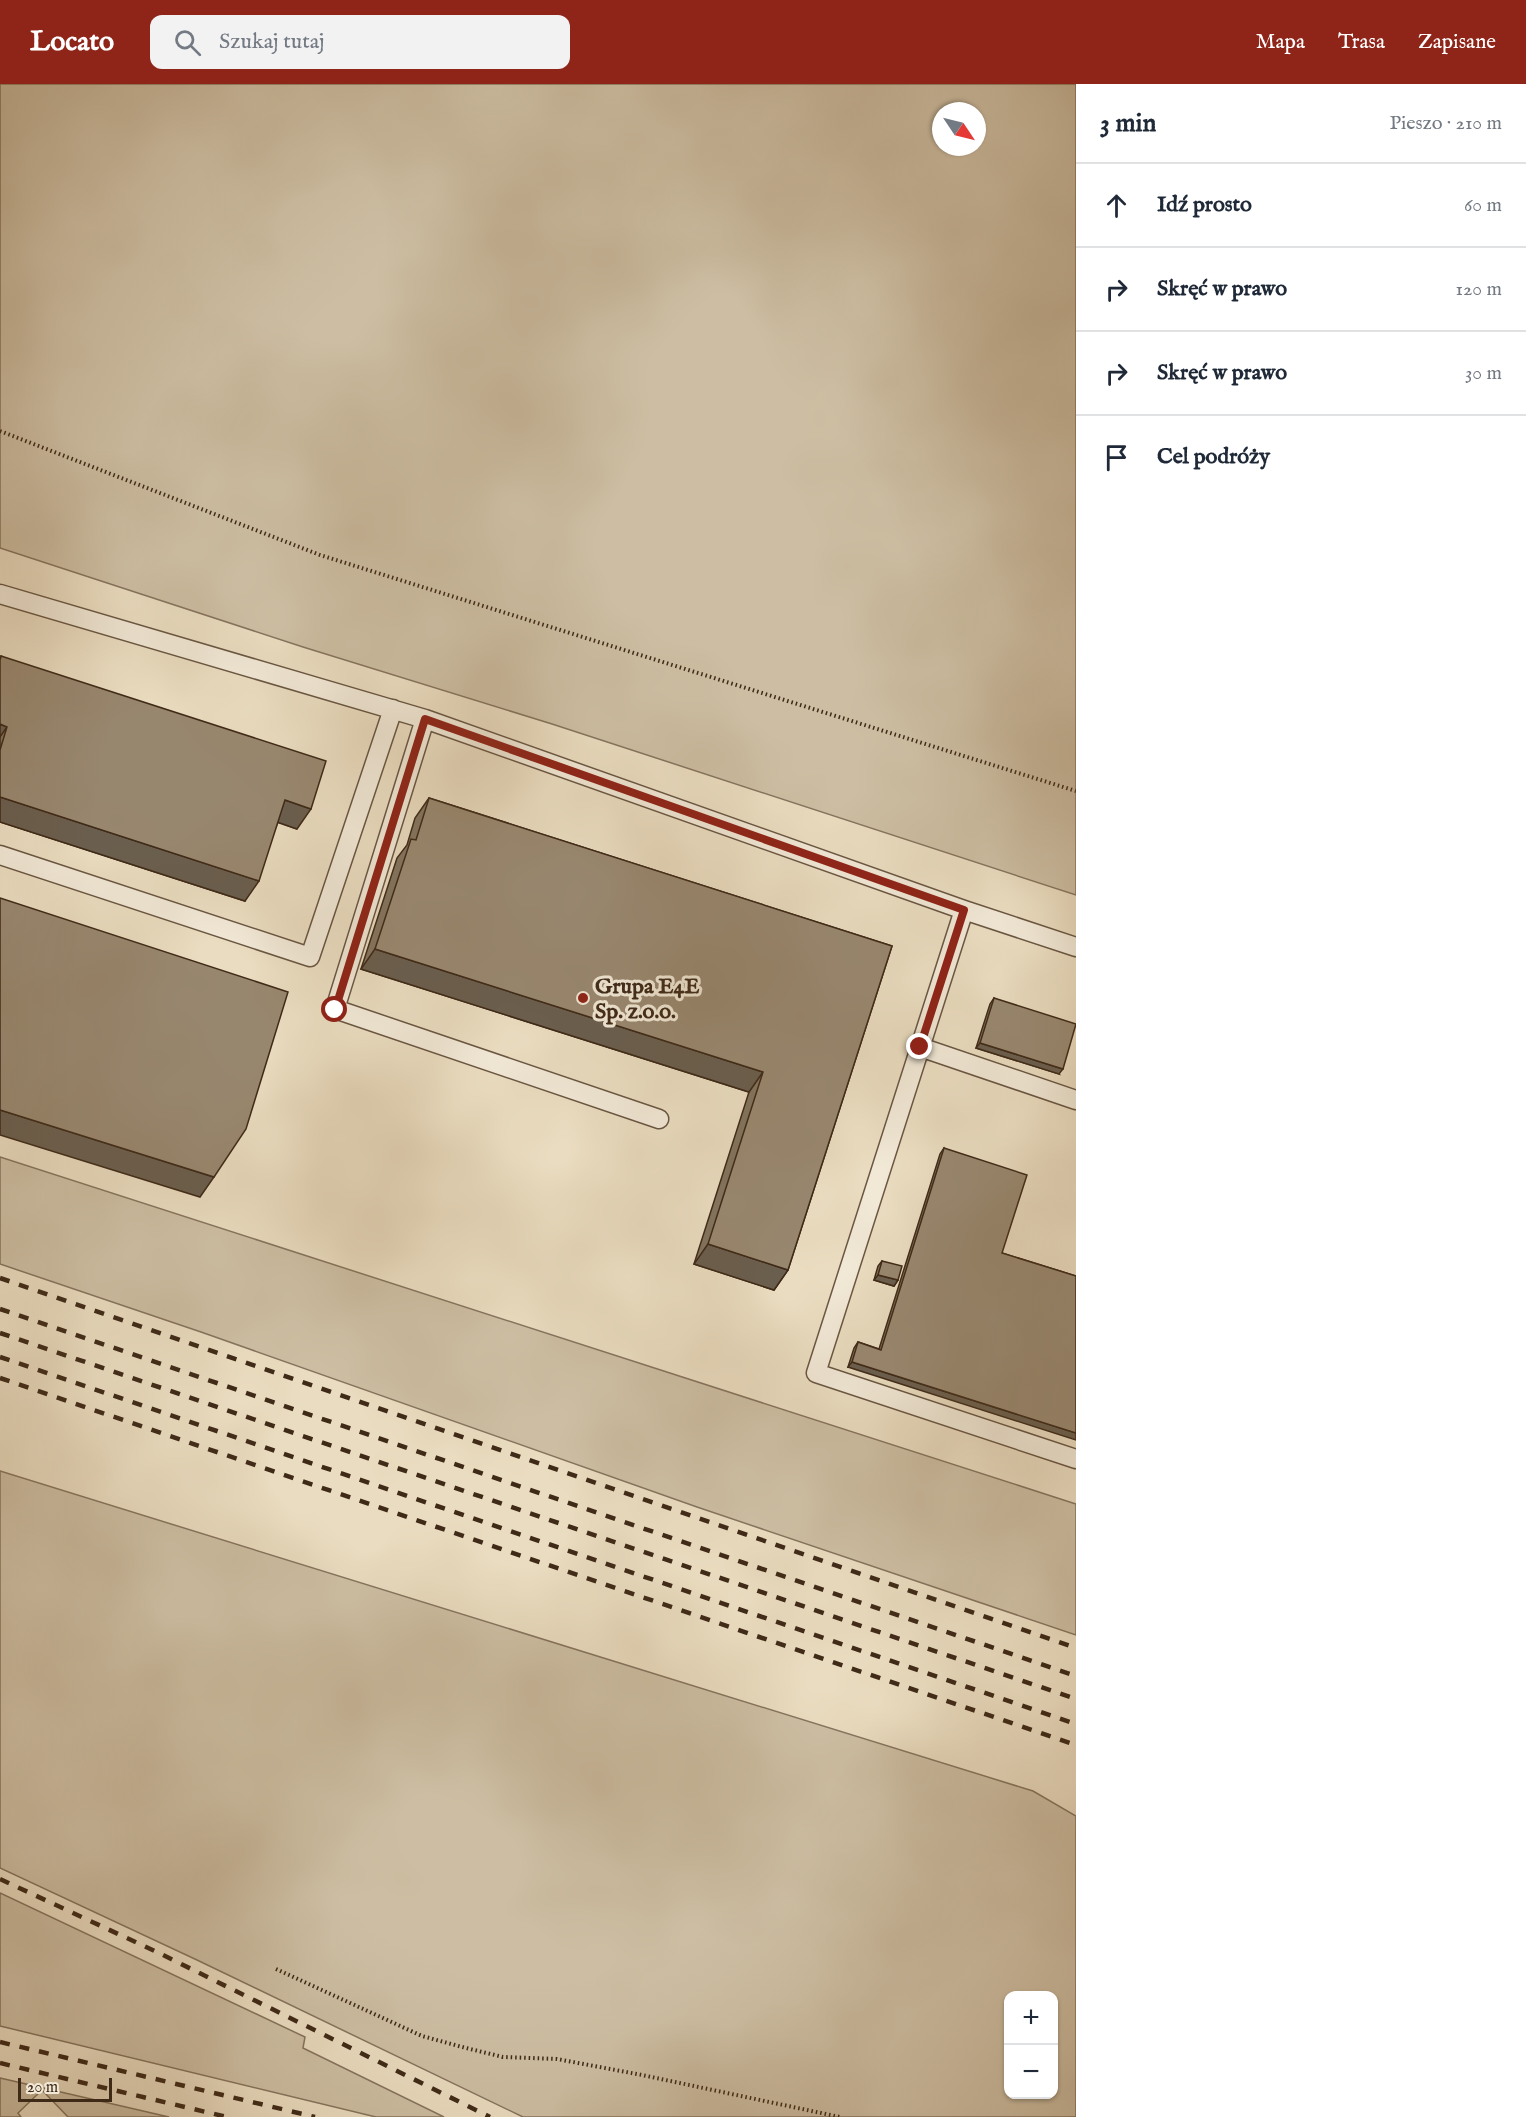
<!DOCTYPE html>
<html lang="pl">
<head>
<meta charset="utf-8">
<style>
  :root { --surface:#fff; --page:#f2f2f3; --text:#1f2937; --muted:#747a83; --line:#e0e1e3; --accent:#8f2418 }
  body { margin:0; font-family:"IM FELL English",serif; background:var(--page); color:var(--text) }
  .controls { position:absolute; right:18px; bottom:18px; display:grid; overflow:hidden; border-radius:12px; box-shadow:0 2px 4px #0004 }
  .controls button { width:54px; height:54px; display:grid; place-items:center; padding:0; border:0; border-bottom:2px solid var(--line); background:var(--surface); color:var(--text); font:30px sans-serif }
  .compass { position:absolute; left:932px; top:18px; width:54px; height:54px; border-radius:50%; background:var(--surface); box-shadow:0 2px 4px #0004; rotate:125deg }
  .scale { position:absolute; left:18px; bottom:15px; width:94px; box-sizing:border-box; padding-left:6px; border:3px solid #3f2a18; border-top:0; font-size:16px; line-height:21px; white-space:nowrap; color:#3f2a18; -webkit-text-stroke:4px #f1e8d6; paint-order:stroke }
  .stop { position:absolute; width:18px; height:18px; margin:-14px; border:4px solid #8f2418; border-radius:50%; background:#fff }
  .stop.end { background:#8f2418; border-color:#fff; box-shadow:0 2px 6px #0008 }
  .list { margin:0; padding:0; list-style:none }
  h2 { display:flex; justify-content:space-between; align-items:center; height:78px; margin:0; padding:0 24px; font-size:26px }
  h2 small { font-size:20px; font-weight:400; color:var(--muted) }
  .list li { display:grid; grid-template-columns:39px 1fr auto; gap:18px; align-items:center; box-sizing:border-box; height:84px; padding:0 24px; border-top:2px solid var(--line) }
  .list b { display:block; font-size:22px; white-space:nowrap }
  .list em { font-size:20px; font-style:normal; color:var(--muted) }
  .icon { flex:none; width:33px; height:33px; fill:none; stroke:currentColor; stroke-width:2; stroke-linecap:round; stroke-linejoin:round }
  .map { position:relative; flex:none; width:1076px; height:2033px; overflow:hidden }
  header { display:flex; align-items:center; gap:36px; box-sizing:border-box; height:84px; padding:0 30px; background:var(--accent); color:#fff }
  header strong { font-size:28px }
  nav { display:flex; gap:33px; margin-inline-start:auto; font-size:21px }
  .search { width:420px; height:54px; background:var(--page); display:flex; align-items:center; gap:15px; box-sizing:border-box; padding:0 21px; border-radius:12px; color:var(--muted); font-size:22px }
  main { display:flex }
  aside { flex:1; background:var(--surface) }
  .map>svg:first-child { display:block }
</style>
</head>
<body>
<header>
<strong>Locato</strong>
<div class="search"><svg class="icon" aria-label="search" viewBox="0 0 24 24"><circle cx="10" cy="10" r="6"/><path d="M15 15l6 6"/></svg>Szukaj tutaj</div>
<nav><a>Mapa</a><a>Trasa</a><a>Zapisane</a></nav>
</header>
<main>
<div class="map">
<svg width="1076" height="2033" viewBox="0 0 1076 2033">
  <rect width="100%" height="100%" fill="#eadcc0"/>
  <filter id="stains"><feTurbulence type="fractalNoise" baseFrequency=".00333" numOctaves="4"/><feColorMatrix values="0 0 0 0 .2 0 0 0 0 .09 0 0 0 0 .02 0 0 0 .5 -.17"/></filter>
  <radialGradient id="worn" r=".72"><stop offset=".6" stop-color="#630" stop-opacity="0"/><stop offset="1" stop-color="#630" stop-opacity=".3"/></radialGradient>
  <path fill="#cdbea3" stroke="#86745e" stroke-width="1.5" fill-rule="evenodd" d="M0 0H1076V811L552 640 303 563 0 464ZM941 27H977V63H941Z
    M0 1073 1076 1420V1551L697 1423 201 1248 0 1180Z
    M0 1387 1033 1707 1076 1732V2033H523L197 1876 0 1784ZM1008 1912H1054V2010H1008Z
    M0 1809 305 1953 303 1964 444 2033H376L0 1942Z
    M0 1994 169 2033H68L42 2006 18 2029 21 2033H0Z"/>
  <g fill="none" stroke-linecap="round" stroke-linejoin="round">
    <g stroke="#6a5642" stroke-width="21">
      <path id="lane" d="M0 510 425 635 964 826 1076 863
        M425 635 335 925 659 1035
        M0 771 310 873 393 625
        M964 826 816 1289 1076 1375
        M920 963 1076 1016"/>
    </g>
    <path stroke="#3f2a18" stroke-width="4" stroke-dasharray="1.5 3" stroke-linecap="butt" d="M0 347 320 471 1076 707
      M276 1885 422 1952 466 1964 503 1973 557 1975 642 1991 840 2033"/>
    <use href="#lane" stroke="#f1e8d6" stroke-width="18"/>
    <path stroke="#3f2a18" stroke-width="4.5" stroke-dasharray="10 10" stroke-linecap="butt" d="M0 1194 1076 1564
      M0 1225 1076 1592
      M0 1249 1076 1615
      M0 1273 1076 1640
      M0 1294 1076 1661
      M0 1795 159 1869 490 2033
      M0 1958 315 2033
      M0 1979 227 2033"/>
  </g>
  <path fill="#83745f" stroke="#3f2a18" stroke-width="1.5" d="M1 572 297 745 278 738 245 817 0 738V574Z
    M429 714 892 862 788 1186 774 1206 694 1180 749 1008 361 885 397 774 407 761 415 734Z
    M994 914 1059 990 976 964 990 920Z
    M944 1064 1002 1169 1076 1192 848 1283 854 1264 858 1258 879 1265 940 1070Z
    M882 1177 898 1196 894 1202 874 1196 878 1182Z"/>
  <path fill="#6a5e4e" stroke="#3f2a18" stroke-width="1.5" d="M0 640 7 643 0 653Z
    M0 713 259 797 245 817 0 738Z
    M285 716 311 725 297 745 271 736Z
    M375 865 763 988 749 1008 361 885Z
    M980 959 1063 985 1059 990 976 964Z
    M0 1026 214 1093 200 1113 0 1051Z
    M708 1160 788 1186 774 1206 694 1180Z
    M878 1191 898 1196 894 1202 874 1196Z
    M852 1278 1076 1349V1356L848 1283Z"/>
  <path fill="#98876f" stroke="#3f2a18" stroke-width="1.5" d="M1 572 326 677 311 725 285 716 259 797 0 713V666L7 643 0 640V576Z
    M429 714 892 862 788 1186 708 1160 763 988 375 865 411 755 416 756Z
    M0 814 288 908 246 1045 214 1093 0 1026Z
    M994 914 1076 940 1063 985 980 959Z
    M944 1064 1027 1091 1002 1169 1076 1192V1349L852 1278 858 1258 881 1266Z
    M882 1177 902 1182 898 1196 878 1191Z"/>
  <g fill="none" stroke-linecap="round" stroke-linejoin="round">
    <path stroke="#8f2418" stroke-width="8" d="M335 926 425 635 964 826 920 963"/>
  </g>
  <circle fill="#8f2418" stroke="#f1e8d6" stroke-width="2" cx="583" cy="914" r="6"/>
  <g text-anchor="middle" stroke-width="6" stroke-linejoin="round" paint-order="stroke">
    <g font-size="22" font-weight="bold" fill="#3f2a18" stroke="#f1e8d6" text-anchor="start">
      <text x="595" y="909">Grupa E4E<tspan x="595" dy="25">Sp. z.o.o.</tspan></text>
    </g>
  </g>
  <rect width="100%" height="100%" filter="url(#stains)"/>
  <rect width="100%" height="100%" fill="url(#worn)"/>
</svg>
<div class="controls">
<button>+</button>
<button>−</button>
</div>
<svg class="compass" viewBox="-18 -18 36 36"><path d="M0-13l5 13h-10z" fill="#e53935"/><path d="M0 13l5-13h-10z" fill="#747a83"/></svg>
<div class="scale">20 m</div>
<div class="stop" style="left:335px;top:926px"></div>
<div class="stop end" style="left:920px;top:963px"></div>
</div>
<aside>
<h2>3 min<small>Pieszo · 210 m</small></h2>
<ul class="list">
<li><svg class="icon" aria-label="ahead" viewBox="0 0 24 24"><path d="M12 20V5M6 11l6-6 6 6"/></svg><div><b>Idź prosto</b></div><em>60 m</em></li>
<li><svg class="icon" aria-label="right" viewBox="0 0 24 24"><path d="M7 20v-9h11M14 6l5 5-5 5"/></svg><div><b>Skręć w prawo</b></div><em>120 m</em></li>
<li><svg class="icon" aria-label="right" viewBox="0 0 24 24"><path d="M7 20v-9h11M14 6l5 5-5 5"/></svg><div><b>Skręć w prawo</b></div><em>30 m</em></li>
<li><svg class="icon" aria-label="arrive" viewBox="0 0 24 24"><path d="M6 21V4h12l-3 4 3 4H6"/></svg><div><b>Cel podróży</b></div></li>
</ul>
</aside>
</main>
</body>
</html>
